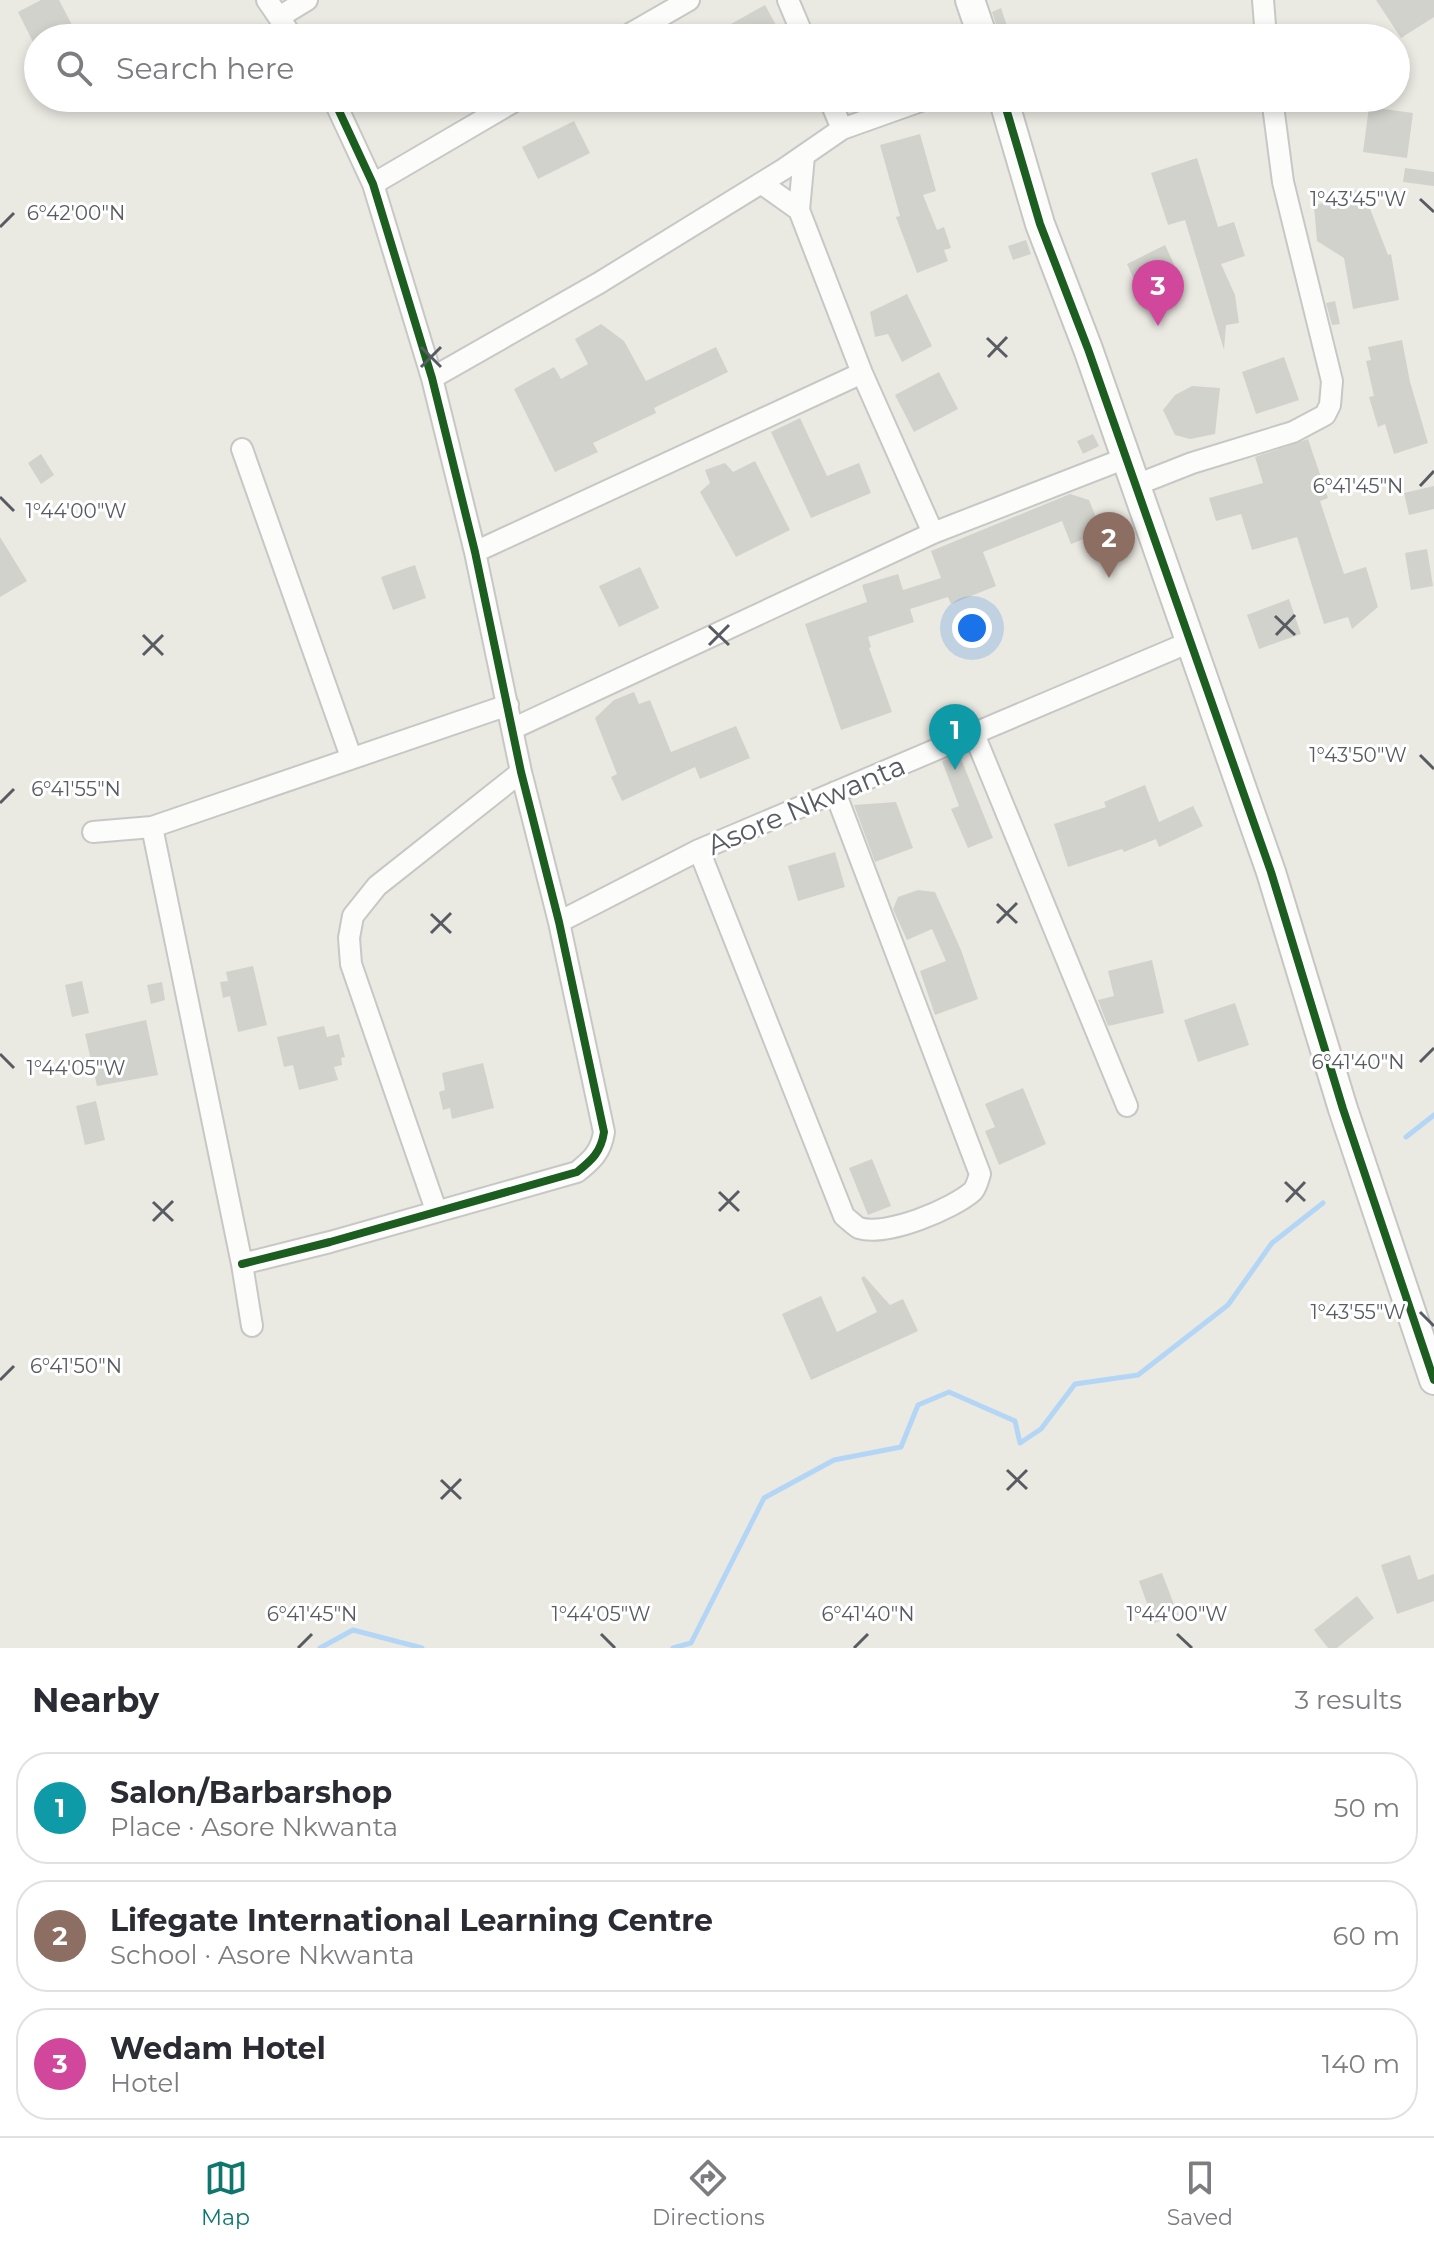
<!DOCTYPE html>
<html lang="en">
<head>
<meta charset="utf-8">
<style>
  :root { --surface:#fff; --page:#f7f7f7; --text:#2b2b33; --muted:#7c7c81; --line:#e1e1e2; --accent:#0f766e }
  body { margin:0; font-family:Montserrat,sans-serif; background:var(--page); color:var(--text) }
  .you { position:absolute; left:972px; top:628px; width:28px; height:28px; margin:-20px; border:6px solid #fff; border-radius:50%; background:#1a73e8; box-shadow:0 0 0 12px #1a73e833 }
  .badge { display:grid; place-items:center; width:52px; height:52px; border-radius:50%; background:var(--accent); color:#fff; font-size:26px; font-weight:700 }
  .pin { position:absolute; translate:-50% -66px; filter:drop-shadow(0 2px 4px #0008) }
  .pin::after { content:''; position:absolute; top:42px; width:28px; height:24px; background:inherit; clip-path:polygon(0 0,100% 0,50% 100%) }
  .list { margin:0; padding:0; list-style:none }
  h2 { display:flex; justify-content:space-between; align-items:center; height:104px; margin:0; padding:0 32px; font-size:34px }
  h2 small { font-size:26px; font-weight:400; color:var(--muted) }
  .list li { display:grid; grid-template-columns:52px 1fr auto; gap:24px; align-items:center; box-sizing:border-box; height:112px; margin:0 16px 16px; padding:0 16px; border:2px solid var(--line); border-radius:32px }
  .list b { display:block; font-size:30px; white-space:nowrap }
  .list p { margin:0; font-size:26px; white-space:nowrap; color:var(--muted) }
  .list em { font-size:26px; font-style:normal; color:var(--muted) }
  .icon { flex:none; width:44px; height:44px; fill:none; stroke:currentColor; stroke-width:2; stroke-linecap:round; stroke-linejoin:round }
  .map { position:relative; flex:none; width:1434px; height:1648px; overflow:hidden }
  .search { position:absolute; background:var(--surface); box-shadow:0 4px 12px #0003; left:24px; right:24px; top:24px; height:88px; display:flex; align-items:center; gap:20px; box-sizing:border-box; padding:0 28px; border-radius:44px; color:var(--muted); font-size:30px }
  .sheet { height:488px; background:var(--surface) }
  nav { display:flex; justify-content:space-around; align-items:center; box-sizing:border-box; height:112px; border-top:2px solid var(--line); background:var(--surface); font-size:22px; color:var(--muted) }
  nav a { display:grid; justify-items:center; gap:4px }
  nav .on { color:var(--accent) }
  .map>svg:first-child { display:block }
</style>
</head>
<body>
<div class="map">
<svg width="1434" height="1648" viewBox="0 0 1434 1648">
  <rect width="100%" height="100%" fill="#eae9e2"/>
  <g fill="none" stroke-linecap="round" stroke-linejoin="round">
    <path stroke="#b4d6f6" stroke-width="5" d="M1406 1137 1434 1115
      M320 1648 353 1630 422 1648
      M673 1648 691 1643 764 1498 834 1460 901 1447 918 1405 949 1392 1015 1421 1020 1443 1041 1429 1075 1384 1138 1375 1228 1305 1272 1243 1323 1203"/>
  </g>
  <path fill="#d2d2cd" d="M41 0H59L72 25 46 38H38V42L34 44 18 12Z
    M1376 0H1434V17L1401 38Z
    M765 5 783 38H706Z
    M1001 8 1007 26 998 30 992 12Z
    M1369 107 1413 113 1407 158 1363 152Z
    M574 121 590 153 538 179 522 147Z
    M920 134 936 191 923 195 937 230 944 227 951 248 944 250 948 261 917 273 896 217 900 216 880 145Z
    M1197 158 1218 227 1234 222 1245 256 1221 264 1235 295 1239 323 1226 325 1224 350 1185 220 1168 225 1151 173Z
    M1405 168 1434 172V186L1403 182Z
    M1362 188 1388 255 1391 254 1399 300 1353 309 1344 258 1317 241 1314 206Z
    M1026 240 1031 254 1013 260 1008 246Z
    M1165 245 1181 279 1142 297 1127 264Z
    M907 294 932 346 902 362 888 334 875 337 870 312Z
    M1335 301 1340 324 1332 325 1326 303Z
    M601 324 624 341 646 381 716 347 728 372 654 408 656 413 593 443 598 452 555 472 514 389 554 367 561 379 588 364 575 339Z
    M1402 340 1410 382 1428 443 1394 454 1385 424 1378 427 1369 397 1374 396 1366 361 1371 360 1368 347Z
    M1284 357 1299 400 1256 414 1242 372Z
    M939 372 958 409 914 432 895 395Z
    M1192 386 1220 388 1215 434 1190 439 1175 435 1163 410 1175 395Z
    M800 418 827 476 859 463 871 493 811 518 771 432Z
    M1093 434 1099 446 1083 454 1077 441Z
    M1308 439 1328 498 1320 501 1344 574 1366 567 1378 607 1352 629 1348 617 1324 624 1297 537 1252 550 1241 514 1216 521 1209 498 1263 483 1255 457Z
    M41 454 54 475 41 484 28 463Z
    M755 461 790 530 736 557 700 492 710 483 705 470 725 463 733 472Z
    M1434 486V509L1409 515 1404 493Z
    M1070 494 1089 500 1102 532 1071 544 1062 521 983 552 996 586 951 604 948 597 910 609 914 622 868 637 871 647 869 648 892 712 841 730 805 624 867 602 862 585 898 574 903 590 941 578 931 551Z
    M0 537 27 581 0 597Z
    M1427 549 1433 586 1411 590 1405 553Z
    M415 565 426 598 393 610 381 577Z
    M640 567 659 608 619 627 599 586Z
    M1289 599 1301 634 1259 649 1247 615Z
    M634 692 639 704 650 700 671 752 736 726 750 758 700 779 695 767 622 801 611 777 617 774 595 718 614 700Z
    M959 754 993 838 968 848 951 809 959 806 942 761Z
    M1145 785 1159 822 1193 806 1203 826 1159 847 1156 839 1124 852 1122 849 1068 867 1054 824 1106 807 1104 802Z
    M896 802 913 848 875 862 854 805Z
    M835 852 845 887 798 901 788 866Z
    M918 890 935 892 961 950 978 999 935 1015 920 971 946 961 932 929 907 940 893 909 898 897Z
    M1152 960 1164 1013 1108 1026 1098 1000 1114 996 1108 971Z
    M253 966 267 1025 238 1032 230 996 223 998 220 982 228 981 226 972Z
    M82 981 89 1013 72 1017 65 985Z
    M162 982 165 1000 151 1004 147 985Z
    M1235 1003 1249 1045 1198 1062 1184 1020Z
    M146 1020 158 1075 97 1086 85 1034Z
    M324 1026 327 1037 339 1034 345 1057 341 1058 342 1065 334 1067 338 1080 299 1090 293 1065 284 1067 277 1037Z
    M483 1063 494 1108 452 1119 450 1108 443 1110 439 1092 445 1090 442 1073Z
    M1023 1088 1046 1144 999 1165 985 1131 995 1127 985 1104Z
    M96 1101 105 1140 85 1145 76 1106Z
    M872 1159 891 1206 868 1215 849 1168Z
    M864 1276 890 1305 903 1299 918 1331 811 1380 782 1314 821 1296 837 1332 877 1312 861 1278Z
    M1410 1555 1418 1580 1434 1574V1601L1397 1614 1381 1565Z
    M1162 1573 1178 1615 1154 1623 1139 1581Z
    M1357 1596 1374 1618 1337 1648H1328L1314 1630Z"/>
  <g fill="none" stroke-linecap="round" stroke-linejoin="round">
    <g stroke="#c7c8c6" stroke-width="24">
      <path id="street" d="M267 0 293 38
        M788 0 804 38
        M1263 0 1266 38
        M279 17 307 0
        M623 38 689 0
        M829 98 842 129
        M804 156 799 210 862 373 933 533
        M761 183 799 210
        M373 184 520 98
        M432 378 599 283 784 169 842 129 929 98
        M242 449 351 757
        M1136 485 1192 463 1293 432 1325 415 1330 405 1332 381 1283 182 1272 98
        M475 552 862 373
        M512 729 933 533 1126 458
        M974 734 1127 1106
        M152 827 242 1264 252 1326
        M93 832 152 827 508 705
        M699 850 844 1216C848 1219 855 1226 859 1228 886 1237 953 1209 973 1191 977 1186 978 1180 980 1174L835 792
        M559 922 699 850 1190 642
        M436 1210 351 964 349 938 353 916 377 886 521 772
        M242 1264 330 1242 577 1172C592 1160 601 1152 604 1132L559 922 521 772 475 552 432 378 373 184 333 98"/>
    </g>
    <g stroke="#c6c6c5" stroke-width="32">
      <path id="secondary" d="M970 0 983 38
        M1003 98 1040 224 1088 349 1271 872 1343 1109 1434 1380"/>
    </g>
    <use href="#street" stroke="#fcfcfb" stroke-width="20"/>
    <use href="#secondary" stroke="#fcfcfb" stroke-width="28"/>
    <g stroke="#fff" stroke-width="13">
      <path id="cycleway" d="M1003 98 1040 224 1088 349 1271 872 1343 1109 1434 1380
        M242 1264 330 1242 577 1172C592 1160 601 1152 604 1132L559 922 521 772 475 552 432 378 373 184 333 98"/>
    </g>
    <use href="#cycleway" stroke="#1b5e20" stroke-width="8"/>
  </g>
  <path fill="none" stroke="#585c62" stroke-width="3" d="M1420 199 1434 212M0 227 14 213M987 338 1007 357M421 347 441 367M988 357 1007 337M421 367 441 347M1420 486 1434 471M0 497 14 511M1275 616 1295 635M709 626 729 645M143 635 163 655M1276 635 1295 615M709 645 729 625M143 655 163 635M1420 755 1434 769M0 803 14 789M997 904 1017 923M431 914 451 933M997 923 1017 903M431 933 451 913M0 1054 14 1068M1420 1062 1434 1048M1285 1182 1305 1201M719 1192 739 1211M153 1202 173 1221M1286 1202 1305 1182M719 1211 739 1191M153 1221 173 1201M1420 1312 1434 1326M0 1380 14 1366M1007 1470 1027 1489M441 1480 461 1499M1007 1490 1027 1470M441 1499 461 1479M601 1634 615 1648M1177 1634 1192 1648M298 1648 312 1634M854 1648 868 1634"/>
  <g text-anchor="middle" stroke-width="6" stroke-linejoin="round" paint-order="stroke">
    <g font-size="28" fill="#585c62" stroke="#fff">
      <text transform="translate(806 805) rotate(-23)" y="10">Asore Nkwanta</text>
    </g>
  </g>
  <g font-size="20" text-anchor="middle" fill="#585c62" stroke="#fff" stroke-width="6" stroke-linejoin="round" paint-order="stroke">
    <text x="1358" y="206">1°43'45"W</text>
    <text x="76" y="220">6°42'00"N</text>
    <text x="1358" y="493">6°41'45"N</text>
    <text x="76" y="518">1°44'00"W</text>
    <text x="1358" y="762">1°43'50"W</text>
    <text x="76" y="796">6°41'55"N</text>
    <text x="1358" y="1069">6°41'40"N</text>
    <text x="76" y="1075">1°44'05"W</text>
    <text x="1358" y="1319">1°43'55"W</text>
    <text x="76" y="1373">6°41'50"N</text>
    <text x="312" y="1621">6°41'45"N</text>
    <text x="868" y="1621">6°41'40"N</text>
    <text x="601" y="1621">1°44'05"W</text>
    <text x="1177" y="1621">1°44'00"W</text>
  </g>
</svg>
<div class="you"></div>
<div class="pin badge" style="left:955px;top:770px;background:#0f9aa8">1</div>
<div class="pin badge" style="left:1109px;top:578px;background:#8d6e63">2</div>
<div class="pin badge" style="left:1158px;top:326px;background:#d1479c">3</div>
<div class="search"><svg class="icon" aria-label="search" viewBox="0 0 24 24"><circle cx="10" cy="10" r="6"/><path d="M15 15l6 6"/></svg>Search here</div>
</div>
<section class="sheet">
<h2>Nearby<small>3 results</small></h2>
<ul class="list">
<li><span class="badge" style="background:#0f9aa8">1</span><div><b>Salon/Barbarshop</b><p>Place · Asore Nkwanta</p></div><em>50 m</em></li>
<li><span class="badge" style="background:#8d6e63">2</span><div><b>Lifegate International Learning Centre</b><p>School · Asore Nkwanta</p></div><em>60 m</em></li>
<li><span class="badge" style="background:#d1479c">3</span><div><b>Wedam Hotel</b><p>Hotel</p></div><em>140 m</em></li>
</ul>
</section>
<nav>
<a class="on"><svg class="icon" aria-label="map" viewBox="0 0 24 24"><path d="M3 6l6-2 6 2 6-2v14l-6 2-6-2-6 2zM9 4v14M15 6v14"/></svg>Map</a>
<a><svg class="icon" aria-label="directions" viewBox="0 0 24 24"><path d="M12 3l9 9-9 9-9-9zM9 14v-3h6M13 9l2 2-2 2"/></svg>Directions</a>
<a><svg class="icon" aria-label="saved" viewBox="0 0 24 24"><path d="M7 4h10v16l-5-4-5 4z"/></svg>Saved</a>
</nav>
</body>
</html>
